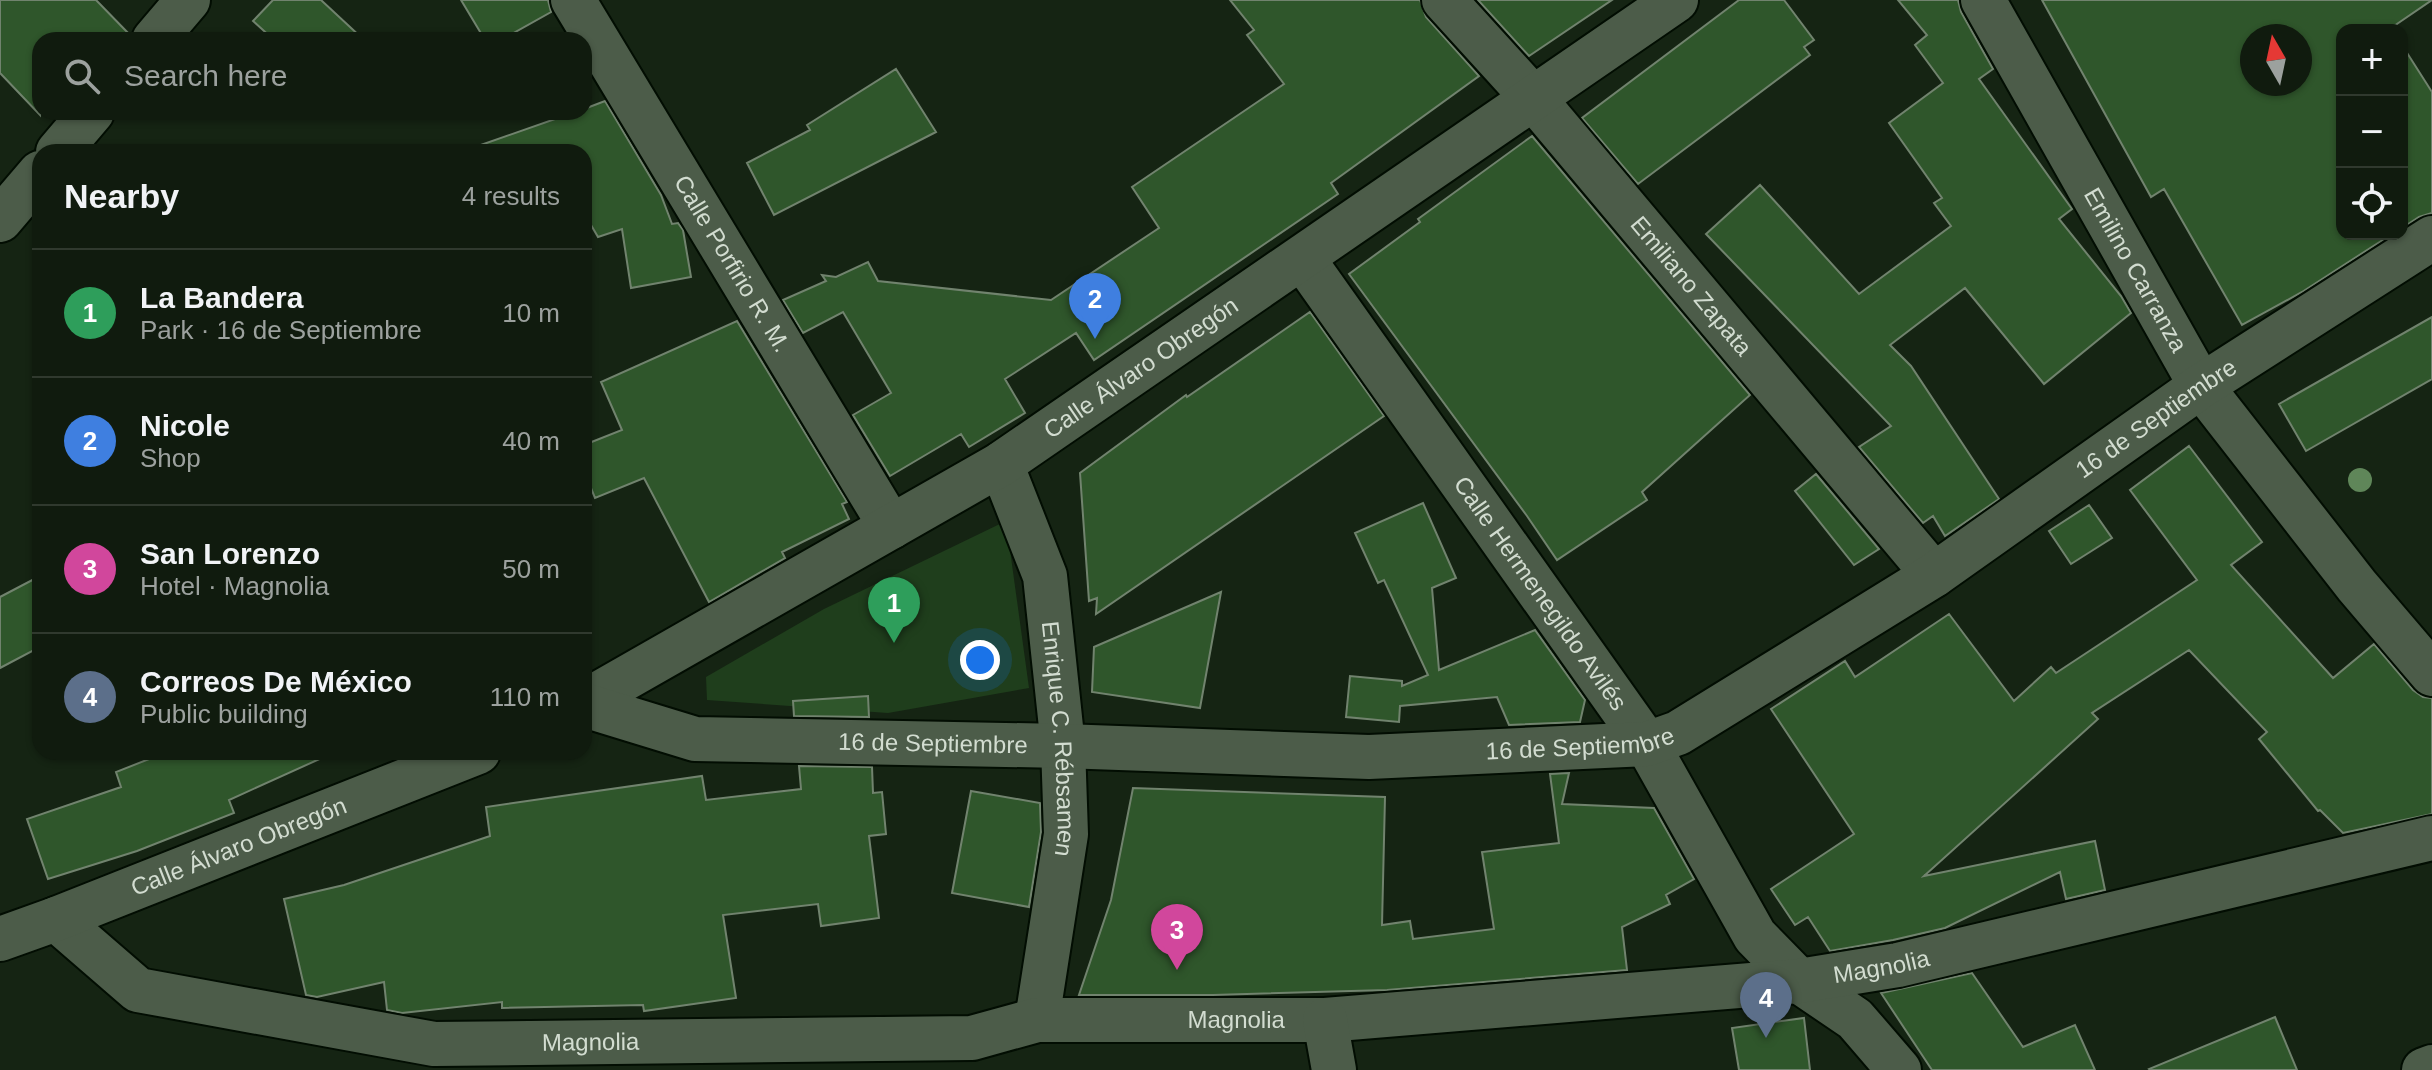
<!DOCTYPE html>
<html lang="en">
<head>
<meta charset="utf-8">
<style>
  :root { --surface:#101b0e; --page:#192417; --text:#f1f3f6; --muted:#9ca19e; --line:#30392e; --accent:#d93025 }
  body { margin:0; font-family:Arial,sans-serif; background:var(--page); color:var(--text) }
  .controls { position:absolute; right:24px; top:24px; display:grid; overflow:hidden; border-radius:16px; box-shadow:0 2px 6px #0004 }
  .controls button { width:72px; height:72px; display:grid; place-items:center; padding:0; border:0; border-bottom:2px solid var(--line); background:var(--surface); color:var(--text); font:40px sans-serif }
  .compass { position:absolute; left:2240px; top:24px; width:72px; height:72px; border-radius:50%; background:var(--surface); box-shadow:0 2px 6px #0004; rotate:351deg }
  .you { position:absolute; left:980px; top:660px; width:28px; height:28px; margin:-20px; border:6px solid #fff; border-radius:50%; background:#1a73e8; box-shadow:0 0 0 12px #1a73e833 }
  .badge { display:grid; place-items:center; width:52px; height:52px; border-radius:50%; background:var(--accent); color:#fff; font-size:26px; font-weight:700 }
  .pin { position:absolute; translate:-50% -66px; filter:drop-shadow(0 2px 4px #0008) }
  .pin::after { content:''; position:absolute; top:42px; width:28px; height:24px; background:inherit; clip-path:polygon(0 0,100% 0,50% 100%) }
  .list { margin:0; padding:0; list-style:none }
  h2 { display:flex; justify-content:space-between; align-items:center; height:104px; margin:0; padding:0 32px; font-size:34px }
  h2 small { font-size:26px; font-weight:400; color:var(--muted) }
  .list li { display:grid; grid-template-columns:52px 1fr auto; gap:24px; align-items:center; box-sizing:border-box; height:128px; padding:0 32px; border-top:2px solid var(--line) }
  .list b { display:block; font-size:30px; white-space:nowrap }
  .list p { margin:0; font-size:26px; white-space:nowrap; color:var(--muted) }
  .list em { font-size:26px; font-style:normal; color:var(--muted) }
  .icon { flex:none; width:44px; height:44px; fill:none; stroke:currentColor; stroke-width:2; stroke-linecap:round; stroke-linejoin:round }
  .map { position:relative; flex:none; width:2432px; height:1070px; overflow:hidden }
  .search { position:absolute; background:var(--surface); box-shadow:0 2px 6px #0004; left:32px; top:32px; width:560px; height:88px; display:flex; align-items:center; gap:20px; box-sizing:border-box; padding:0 28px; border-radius:24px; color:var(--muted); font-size:30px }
  .panel { position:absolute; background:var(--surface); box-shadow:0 2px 6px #0004; left:32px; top:144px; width:560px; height:616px; border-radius:24px }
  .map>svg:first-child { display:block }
</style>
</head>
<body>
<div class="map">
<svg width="2432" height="1070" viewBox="0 0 2432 1070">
  <rect width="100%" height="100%" fill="#152413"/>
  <path fill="#1f3e1c" d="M1006 521 1029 688 888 713 707 700 706 677 824 609Z"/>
  <path fill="#2f562b" stroke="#71836e" stroke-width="2" fill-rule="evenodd" d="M0 0H96L130 35V40H40V115L0 73Z
    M273 0H321L364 40H274L253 21Z
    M461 0H548L551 12 501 40H485Z
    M1230 0H1420L1426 17 1479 76 1331 183 1338 194 1094 360 1076 333 1005 379 1025 413 969 447 961 434 890 476 853 415 891 393 843 312 803 333 783 300 826 281 822 275 836 277 868 262 878 281 1051 300 1159 228 1132 187 1284 84 1247 35 1254 30Z
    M1478 0H1612L1529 56Z
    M1739 0H1784L1814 40 1804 47 1810 55 1638 184 1582 118Z
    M1898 0H1958L1961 12 1993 69 1979 79 2072 209 2059 219 2121 296 2131 313 2044 384 1965 288 1890 345 1911 366 1999 499 1945 536 1933 516 1923 523 1859 447 1891 426 1706 234 1760 185 1859 294 1951 226 1934 203 1942 198 1889 123 1943 83 1915 45 1927 35Z
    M2042 0H2432L2391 28 2392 30H2342V234H2392L2302 292 2242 325 2164 189 2151 197ZM2252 36H2300V84H2252Z
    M2402 45 2432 92V213L2419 217 2402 228Z
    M896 69 936 132 774 215 747 163 810 130 807 125Z
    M605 101 661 195 672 224 678 223 683 230 691 277 631 288 622 229 598 237 584 213V152H479L478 146 575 112H584V109Z
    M1532 136 1750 395 1642 492 1647 500 1557 560 1527 516 1349 274 1420 222 1418 219Z
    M1310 312 1384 416 1096 614 1097 598 1089 601 1080 473 1186 395 1187 397Z
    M2432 317V379L2306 451 2279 404Z
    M737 321 847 502 842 504 849 519 782 552 785 558 709 602 644 478 595 498 584 471V445L622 430 601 382Z
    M2189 446 2262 542 2231 565 2333 678 2374 644 2413 690 2423 697 2432 698V814L2343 833 2320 810 2318 811 2259 739 2267 732 2189 650 2092 713 2098 719 1924 876 2095 841 2105 890 2066 899 2060 872 1945 928 1893 940 1830 951 1808 917 1795 925 1771 889 1854 834 1771 709 1845 661 1855 677 1949 614 2014 701 2051 667 2056 673 2197 580 2130 490Z
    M1816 474 1879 549 1854 565 1795 491Z
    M1423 503 1456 578 1432 588 1439 670 1535 630 1585 700 1580 722 1509 725 1497 697 1400 706 1399 722 1346 717 1350 676 1402 681V686L1428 675 1384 580 1378 583 1355 533Z
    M2089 505 2112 538 2071 564 2049 531Z
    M40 576V647L0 668V597Z
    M1221 592 1200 708 1092 692 1094 647Z
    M868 696 869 717 794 716 793 701Z
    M167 752H335L229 800 234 813 137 851 48 879 27 819 121 787 116 772Z
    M799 766 872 767 873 793 882 792 886 834 869 836 879 918 821 926 818 904 723 915 736 998 644 1011 643 1005 502 1008V1002L402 1013 387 1010 384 982 317 997 306 995 284 899 344 885 490 836 486 807 702 776 706 800 801 789Z
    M1569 773 1562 804 1654 808 1694 879 1666 895 1670 904 1622 927 1627 970 1387 990 1213 995H1079L1111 900 1133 788 1385 797 1382 925 1410 921 1413 939 1494 929 1482 852 1559 843 1550 774Z
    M971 791 1040 803 1041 832 1029 907 952 893Z
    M1972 973 2023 1047 2075 1025 2095 1070H1932L1881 993Z
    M2275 1017 2297 1070H2150L2149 1069Z
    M1804 1018 1810 1070H1739L1732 1028Z"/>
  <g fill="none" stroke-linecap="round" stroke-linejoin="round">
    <g stroke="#020d02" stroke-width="48">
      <g id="minor">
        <path id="s1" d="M573 0 891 527"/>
        <path id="s2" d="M1444 0 1534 99 1934 575"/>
        <path id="s3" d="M1983 0 2201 386 2357 586 2432 674"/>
        <path d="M154 40 188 0"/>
        <path d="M58 152 92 112"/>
        <path d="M0 220 40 173"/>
        <path id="s4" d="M1303 259 1647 744 1755 936 1799 981 1855 1019 1899 1070"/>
        <path id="s5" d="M1001 464 1045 576 1063 746 1066 834 1037 1020"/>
        <path id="s6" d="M584 702 1001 464 1676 0"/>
        <path id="s7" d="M584 705 695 739 1063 746 1369 757 1647 744 1678 733 1934 575 2201 386 2432 238"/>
        <path id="s8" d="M56 919 138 990 434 1044 972 1038 1037 1020H1325L1799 981 1898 965 2432 838"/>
        <path id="s9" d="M0 939 56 919 478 752"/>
        <path d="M1325 1020 1334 1070"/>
        <path d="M2424 1070 2432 1067"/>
      </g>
    </g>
    <use href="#minor" stroke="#4c5c49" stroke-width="44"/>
  </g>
  <circle fill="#5f8659" cx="2360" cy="480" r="12"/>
  <g text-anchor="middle" stroke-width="6" stroke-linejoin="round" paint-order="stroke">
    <g font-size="24" fill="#d2dcd0" stroke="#0c1a0a">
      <text dy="8" stroke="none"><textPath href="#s1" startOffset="308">Calle Porfirio R. M.</textPath></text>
      <text dy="8" stroke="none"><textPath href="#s3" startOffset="310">Emilino Carranza</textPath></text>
      <text dy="8" stroke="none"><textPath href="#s2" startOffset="378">Emiliano Zapata</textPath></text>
      <text dy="8" stroke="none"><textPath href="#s6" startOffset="650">Calle Álvaro Obregón</textPath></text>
      <text dy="8" stroke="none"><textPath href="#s7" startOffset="1674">16 de Septiembre</textPath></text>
      <text dy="8" stroke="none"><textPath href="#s4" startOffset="410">Calle Hermenegildo Avilés</textPath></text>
      <text dy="8" stroke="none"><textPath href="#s5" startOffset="284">Enrique C. Rébsamen</textPath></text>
      <text dy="8" stroke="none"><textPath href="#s7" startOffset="1002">16 de Septiembre</textPath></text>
      <text dy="8" stroke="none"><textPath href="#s7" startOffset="354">16 de Septiembre</textPath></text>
      <text dy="8" stroke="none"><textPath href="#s9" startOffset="256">Calle Álvaro Obregón</textPath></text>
      <text dy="8" stroke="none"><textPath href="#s8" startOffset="1862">Magnolia</textPath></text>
      <text dy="8" stroke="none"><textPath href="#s8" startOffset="1214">Magnolia</textPath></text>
      <text dy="8" stroke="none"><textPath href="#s8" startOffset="566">Magnolia</textPath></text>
    </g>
  </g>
</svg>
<div class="controls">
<button>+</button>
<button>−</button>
<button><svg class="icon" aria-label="locate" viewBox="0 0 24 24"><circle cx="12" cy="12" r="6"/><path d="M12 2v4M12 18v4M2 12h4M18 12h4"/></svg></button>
</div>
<svg class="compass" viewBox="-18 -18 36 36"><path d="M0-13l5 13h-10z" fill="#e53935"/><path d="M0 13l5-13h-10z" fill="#9ca19e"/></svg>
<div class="you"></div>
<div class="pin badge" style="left:894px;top:643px;background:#2e9e5b">1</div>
<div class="pin badge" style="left:1095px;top:339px;background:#3f7fe0">2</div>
<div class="pin badge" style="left:1177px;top:970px;background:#d1479c">3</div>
<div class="pin badge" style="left:1766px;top:1038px;background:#5c6f8a">4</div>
<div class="search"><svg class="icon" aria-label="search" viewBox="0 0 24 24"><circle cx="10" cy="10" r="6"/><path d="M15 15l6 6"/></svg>Search here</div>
<section class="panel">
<h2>Nearby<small>4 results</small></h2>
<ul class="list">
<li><span class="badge" style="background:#2e9e5b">1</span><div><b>La Bandera</b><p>Park · 16 de Septiembre</p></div><em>10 m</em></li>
<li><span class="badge" style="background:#3f7fe0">2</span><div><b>Nicole</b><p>Shop</p></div><em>40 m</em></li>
<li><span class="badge" style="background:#d1479c">3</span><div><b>San Lorenzo</b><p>Hotel · Magnolia</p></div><em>50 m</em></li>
<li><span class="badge" style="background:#5c6f8a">4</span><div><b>Correos De México</b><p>Public building</p></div><em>110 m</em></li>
</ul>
</section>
</div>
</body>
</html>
